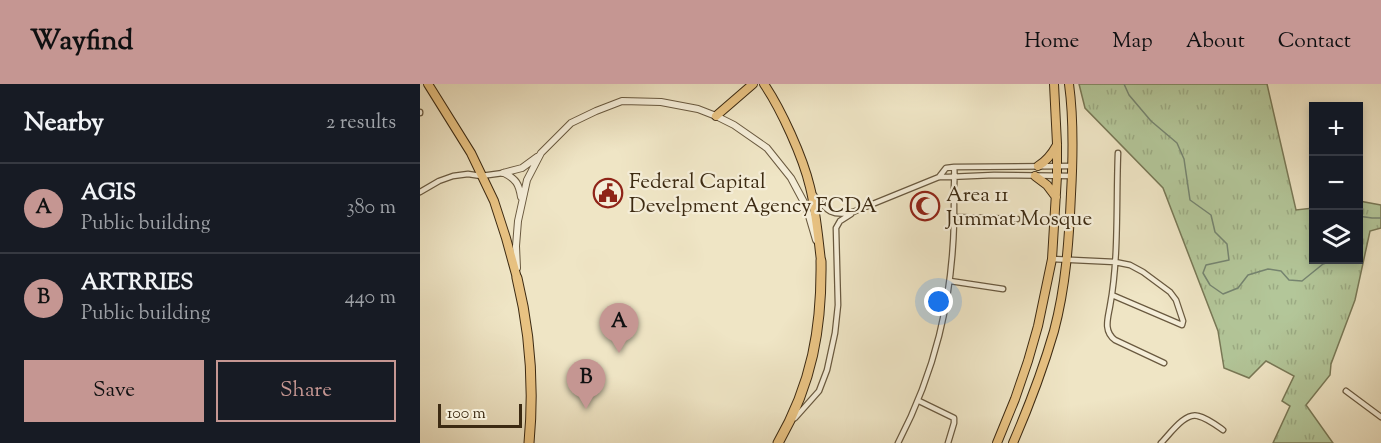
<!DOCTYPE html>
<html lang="en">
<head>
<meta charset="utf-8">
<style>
  :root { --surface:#171b24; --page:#20242c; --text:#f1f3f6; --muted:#9ea1a6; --line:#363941; --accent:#c59692 }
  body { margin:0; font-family:"Sorts Mill Goudy",serif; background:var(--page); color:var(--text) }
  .controls { position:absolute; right:18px; top:18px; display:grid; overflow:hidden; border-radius:0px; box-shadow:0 3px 9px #0003 }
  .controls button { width:54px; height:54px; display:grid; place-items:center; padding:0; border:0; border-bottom:2px solid var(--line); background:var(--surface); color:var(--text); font:30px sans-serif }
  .scale { position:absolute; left:18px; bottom:15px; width:84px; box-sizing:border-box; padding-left:6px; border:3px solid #3c2a12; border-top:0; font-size:16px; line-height:21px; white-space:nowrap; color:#3c2a12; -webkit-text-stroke:4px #f5eed9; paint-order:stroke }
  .you { position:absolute; left:519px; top:218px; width:21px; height:21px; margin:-15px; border:4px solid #fff; border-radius:50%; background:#1a73e8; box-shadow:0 0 0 9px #1a73e833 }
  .badge { display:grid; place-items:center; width:39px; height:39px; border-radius:50%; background:var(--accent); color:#111; font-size:20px; font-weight:700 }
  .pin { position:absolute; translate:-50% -50px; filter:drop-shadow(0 2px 3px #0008) }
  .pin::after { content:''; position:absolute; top:32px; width:21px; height:18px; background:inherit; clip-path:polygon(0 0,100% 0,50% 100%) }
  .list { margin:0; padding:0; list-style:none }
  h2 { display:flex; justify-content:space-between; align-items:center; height:78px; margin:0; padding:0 24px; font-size:26px }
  h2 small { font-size:20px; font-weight:400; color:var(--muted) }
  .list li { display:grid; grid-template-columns:39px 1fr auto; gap:18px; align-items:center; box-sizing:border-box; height:90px; padding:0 24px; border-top:2px solid var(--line) }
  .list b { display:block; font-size:22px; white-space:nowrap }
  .list p { margin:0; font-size:20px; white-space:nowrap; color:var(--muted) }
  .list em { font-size:20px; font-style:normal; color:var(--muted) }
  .actions { display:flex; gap:12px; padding:18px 24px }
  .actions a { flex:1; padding:14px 0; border:2px solid var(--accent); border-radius:0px; text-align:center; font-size:21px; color:var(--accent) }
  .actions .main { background:var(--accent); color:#111 }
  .icon { flex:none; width:33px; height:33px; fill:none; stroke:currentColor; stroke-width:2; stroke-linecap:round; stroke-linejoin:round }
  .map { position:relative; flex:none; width:961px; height:359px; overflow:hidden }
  header { display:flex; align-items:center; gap:36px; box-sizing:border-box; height:84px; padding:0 30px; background:var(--accent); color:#111 }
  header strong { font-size:28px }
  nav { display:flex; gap:33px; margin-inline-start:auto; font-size:21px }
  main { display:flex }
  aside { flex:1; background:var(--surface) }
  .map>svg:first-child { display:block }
</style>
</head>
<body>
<header>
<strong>Wayfind</strong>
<nav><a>Home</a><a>Map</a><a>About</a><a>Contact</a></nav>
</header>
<main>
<aside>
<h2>Nearby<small>2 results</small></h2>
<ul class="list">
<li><span class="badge">A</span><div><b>AGIS</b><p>Public building</p></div><em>380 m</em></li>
<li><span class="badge">B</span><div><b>ARTRRIES</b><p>Public building</p></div><em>440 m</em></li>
</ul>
<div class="actions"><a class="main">Save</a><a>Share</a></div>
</aside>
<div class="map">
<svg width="961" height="359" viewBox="0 0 961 359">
  <defs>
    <pattern id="grass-tufts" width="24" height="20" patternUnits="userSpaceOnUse" patternTransform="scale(1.5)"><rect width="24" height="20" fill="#b3c699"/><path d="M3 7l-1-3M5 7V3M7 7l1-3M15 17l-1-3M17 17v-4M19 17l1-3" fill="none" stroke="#9baa83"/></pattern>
  </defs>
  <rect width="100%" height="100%" fill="#efe5c5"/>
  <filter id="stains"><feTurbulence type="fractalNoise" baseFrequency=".00333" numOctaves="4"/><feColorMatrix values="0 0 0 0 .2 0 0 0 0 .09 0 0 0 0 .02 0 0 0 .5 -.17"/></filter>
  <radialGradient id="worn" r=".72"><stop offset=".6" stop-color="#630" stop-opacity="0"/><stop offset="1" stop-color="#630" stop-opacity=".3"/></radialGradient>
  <path fill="url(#grass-tufts)" stroke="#787856" stroke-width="1.5" d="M659 0H847L876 126 893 124 894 176H938L939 117 961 121V144L950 147 935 216 911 280 910 291 886 321 913 359H853L870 322 862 317 874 292 846 277 829 294 804 284 798 247 743 104 665 24Z"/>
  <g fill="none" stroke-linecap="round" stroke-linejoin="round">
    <path stroke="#758470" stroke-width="1.5" d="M704 0 709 11 731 37 757 59 764 75 770 116 791 131 795 148 807 160 809 176 786 181 783 189 790 201 803 210 818 204 828 191 848 185 861 187 869 196 882 197 903 180 915 176
      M938 132 952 134H961"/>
    <g stroke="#69593f" stroke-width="7">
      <path id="minor" d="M0 29V28
        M698 69C696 118 699 174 690 222 688 234 683 247 695 256L744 279
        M519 93 526 84 534 83 652 82
        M0 108 19 97 33 92 48 90 61 92 83 89
        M394 111C406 127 413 133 433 128L519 93H528L574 91 652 92
        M534 133 597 135
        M632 175 695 178 710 181 723 188 750 208 756 216 763 237 762 241 692 211
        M530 197 583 205
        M926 307 961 333
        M499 317 534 334V339L528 359
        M375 334 399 307 407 286 415 249 418 221 416 144 420 137 431 130
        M478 359C515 288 532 217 534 138 534 127 534 116 534 106 534 97 535 91 534 83
        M741 359C750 350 765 328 778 332 787 334 796 341 803 346"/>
    </g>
    <g stroke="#69593f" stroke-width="8">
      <path id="tertiary" d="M83 89 102 84 117 73
        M84 89C96 95 99 100 101 113
        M97 184 96 162 98 137 107 96 121 69 151 39 176 27 202 17 241 18 278 25 296 32 314 41 347 64 371 94 386 122 396 156"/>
    </g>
    <g stroke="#3c2a12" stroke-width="10">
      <path id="primary" d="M618 82C627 77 632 70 637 61
        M615 92 627 101 636 113
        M577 359 595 315 608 277 618 242 632 175 637 92V60L634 0
        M593 359C609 322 623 285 634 247 646 202 649 156 651 110 653 74 654 36 649 0"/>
    </g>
    <g stroke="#3c2a12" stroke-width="10">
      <path id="trunk" d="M8 0 51 69 74 117 86 154 97 194
        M344 0C361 25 383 73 390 103 396 127 398 152 401 177
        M296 32 333 0"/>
    </g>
    <g stroke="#3c2a12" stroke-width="11">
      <path id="motorway" d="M97 194C110 247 114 305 109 359
        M358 359C392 300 402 244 401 177"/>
    </g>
    <use href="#minor" stroke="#f5eed9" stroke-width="4.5"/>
    <use href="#tertiary" stroke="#f5eed9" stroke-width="6"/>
    <use href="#primary" stroke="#e8c282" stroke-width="8"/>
    <use href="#trunk" stroke="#e8c282" stroke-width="8"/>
    <use href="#motorway" stroke="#e8c282" stroke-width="9"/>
  </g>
  <defs>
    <g id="civic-ring" transform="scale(1.5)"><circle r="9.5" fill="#f5eed9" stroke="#8f2418" stroke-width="1.5"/><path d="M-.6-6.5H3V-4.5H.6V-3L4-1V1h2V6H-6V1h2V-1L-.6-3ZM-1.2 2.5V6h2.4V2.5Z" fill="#8f2418"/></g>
    <g id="mosque-ring" transform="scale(1.5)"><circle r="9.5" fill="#f5eed9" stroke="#8f2418" stroke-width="1.5"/><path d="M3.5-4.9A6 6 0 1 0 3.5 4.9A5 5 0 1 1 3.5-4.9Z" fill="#8f2418"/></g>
  </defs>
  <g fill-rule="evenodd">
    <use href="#civic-ring" x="188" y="109"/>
    <use href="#mosque-ring" x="505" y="122"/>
  </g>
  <g text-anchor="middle" stroke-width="4.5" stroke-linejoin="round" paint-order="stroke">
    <g font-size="21" fill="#3c2a12" stroke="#f5eed9" text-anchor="start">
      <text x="209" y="104">Federal Capital<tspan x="209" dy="24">Develpment Agency FCDA</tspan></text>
      <text x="526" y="117">Area 11<tspan x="526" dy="24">Jummat Mosque</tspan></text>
    </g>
  </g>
  <rect width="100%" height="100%" filter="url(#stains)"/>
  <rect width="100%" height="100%" fill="url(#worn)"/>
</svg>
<div class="controls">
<button>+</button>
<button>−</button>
<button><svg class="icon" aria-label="layers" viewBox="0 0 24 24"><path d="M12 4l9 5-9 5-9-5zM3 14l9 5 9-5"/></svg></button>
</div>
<div class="scale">100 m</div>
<div class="you"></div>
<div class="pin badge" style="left:199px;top:269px">A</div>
<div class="pin badge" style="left:166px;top:325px">B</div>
</div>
</main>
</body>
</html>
